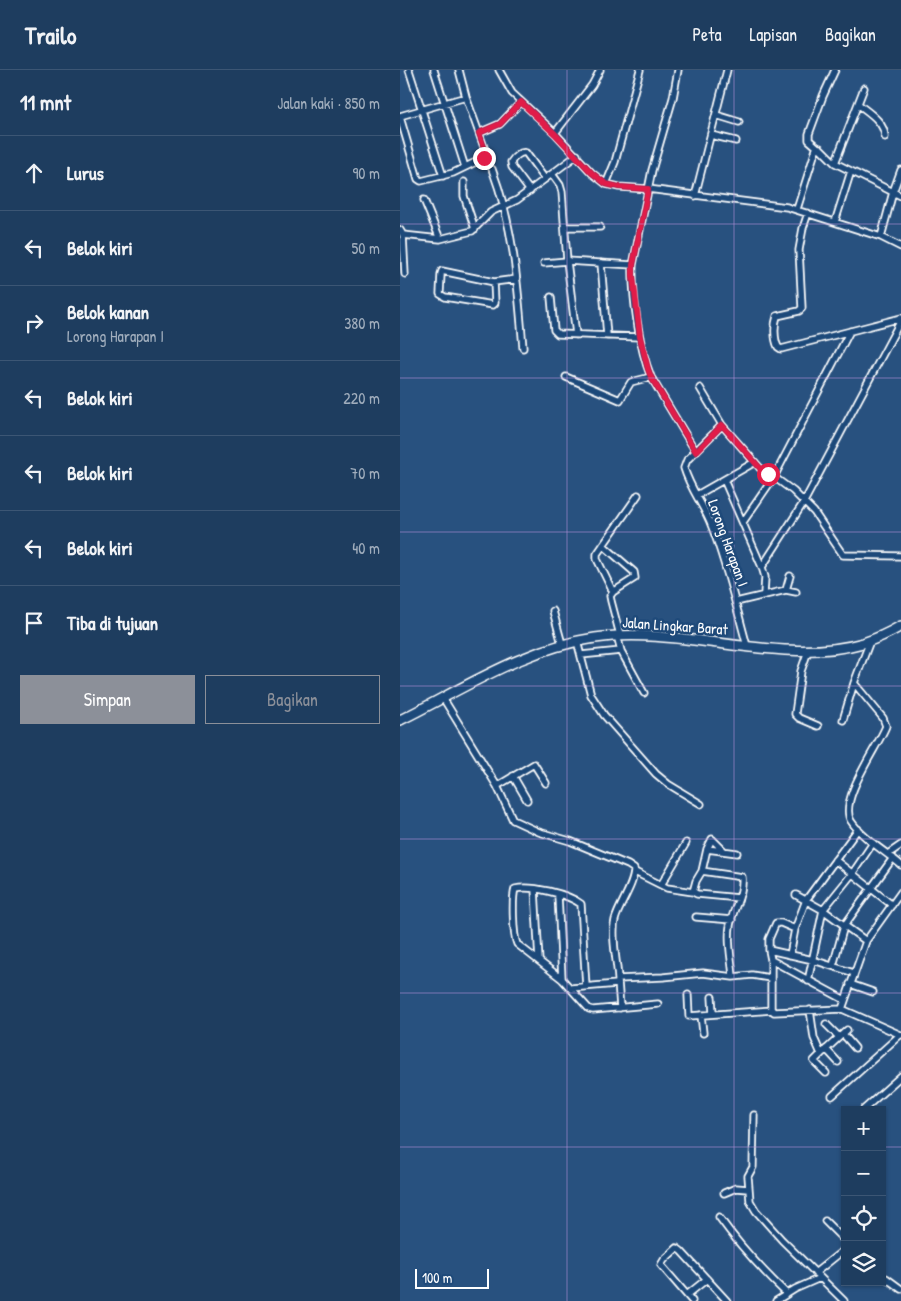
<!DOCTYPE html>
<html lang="id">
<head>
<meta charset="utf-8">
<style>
  :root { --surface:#1e3d5f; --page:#2b4868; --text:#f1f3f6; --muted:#a1aebd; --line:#3c5674; --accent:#8c9099 }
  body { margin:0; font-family:"Patrick Hand",sans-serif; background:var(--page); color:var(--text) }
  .controls { position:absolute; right:15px; bottom:15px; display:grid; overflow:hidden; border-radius:0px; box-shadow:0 1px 4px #0004 }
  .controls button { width:45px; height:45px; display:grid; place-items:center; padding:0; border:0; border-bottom:1px solid var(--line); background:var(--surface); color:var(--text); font:25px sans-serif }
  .scale { position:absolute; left:15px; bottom:12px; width:74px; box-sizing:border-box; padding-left:5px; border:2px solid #fff; border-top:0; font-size:14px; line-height:18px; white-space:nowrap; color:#fff; -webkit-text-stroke:4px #1f4a7a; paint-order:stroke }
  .stop { position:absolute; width:15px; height:15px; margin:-11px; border:4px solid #e11d48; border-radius:50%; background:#fff }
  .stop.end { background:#e11d48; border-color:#fff; box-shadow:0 1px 5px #0008 }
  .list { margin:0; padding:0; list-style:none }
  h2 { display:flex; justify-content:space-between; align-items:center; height:65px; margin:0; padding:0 20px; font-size:21px }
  h2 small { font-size:16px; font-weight:400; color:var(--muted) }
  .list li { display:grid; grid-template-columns:32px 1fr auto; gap:15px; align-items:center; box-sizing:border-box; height:75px; padding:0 20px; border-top:1px solid var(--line) }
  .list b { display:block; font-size:19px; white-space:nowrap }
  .list p { margin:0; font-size:16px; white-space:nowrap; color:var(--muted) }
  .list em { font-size:16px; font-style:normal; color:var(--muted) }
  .actions { display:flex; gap:10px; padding:15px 20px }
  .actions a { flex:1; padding:11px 0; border:1px solid var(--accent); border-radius:0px; text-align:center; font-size:18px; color:var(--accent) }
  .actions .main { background:var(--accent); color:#fff }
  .icon { flex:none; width:28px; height:28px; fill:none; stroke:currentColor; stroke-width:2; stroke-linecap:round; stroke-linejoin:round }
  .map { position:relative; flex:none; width:501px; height:1231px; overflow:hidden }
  header { display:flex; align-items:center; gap:30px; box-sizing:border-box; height:70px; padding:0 25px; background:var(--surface); border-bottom:1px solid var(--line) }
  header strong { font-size:24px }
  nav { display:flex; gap:28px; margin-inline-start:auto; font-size:18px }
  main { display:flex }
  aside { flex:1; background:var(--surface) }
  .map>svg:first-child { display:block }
</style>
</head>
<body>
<header>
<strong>Trailo</strong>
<nav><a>Peta</a><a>Lapisan</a><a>Bagikan</a></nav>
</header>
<main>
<aside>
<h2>11 mnt<small>Jalan kaki · 850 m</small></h2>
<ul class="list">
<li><svg class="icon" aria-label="ahead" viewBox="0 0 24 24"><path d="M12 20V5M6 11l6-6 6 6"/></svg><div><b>Lurus</b></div><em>90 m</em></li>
<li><svg class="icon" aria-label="left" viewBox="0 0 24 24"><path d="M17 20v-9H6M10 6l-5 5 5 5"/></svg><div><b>Belok kiri</b></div><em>50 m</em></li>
<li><svg class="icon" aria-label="right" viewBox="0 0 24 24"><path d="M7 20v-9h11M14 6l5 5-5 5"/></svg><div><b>Belok kanan</b><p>Lorong Harapan I</p></div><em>380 m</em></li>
<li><svg class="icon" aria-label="left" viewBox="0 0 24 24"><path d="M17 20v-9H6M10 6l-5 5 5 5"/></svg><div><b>Belok kiri</b></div><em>220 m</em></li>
<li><svg class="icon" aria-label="left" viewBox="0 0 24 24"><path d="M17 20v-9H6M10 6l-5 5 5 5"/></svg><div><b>Belok kiri</b></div><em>70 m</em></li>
<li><svg class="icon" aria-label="left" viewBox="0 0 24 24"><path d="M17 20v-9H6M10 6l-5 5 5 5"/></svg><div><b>Belok kiri</b></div><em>40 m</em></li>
<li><svg class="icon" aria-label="arrive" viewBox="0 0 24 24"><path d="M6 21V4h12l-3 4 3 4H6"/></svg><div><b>Tiba di tujuan</b></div></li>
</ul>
<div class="actions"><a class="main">Simpan</a><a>Bagikan</a></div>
</aside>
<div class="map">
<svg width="501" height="1231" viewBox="0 0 501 1231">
  <rect width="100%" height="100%" fill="#28517f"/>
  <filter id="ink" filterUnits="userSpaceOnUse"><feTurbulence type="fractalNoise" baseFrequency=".02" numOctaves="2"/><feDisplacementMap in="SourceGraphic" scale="10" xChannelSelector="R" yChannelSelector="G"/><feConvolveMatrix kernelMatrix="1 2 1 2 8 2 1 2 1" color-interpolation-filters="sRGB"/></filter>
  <g filter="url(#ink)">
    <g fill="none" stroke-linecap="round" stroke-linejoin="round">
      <g stroke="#fff" stroke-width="9">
        <path id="minor" d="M9 0 43 106
          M34 0 65 97
          M59 0 66 27 79 63 100 54 121 32
          M99 0 112 23 155 63 192 103 206 114 219 117 248 119 387 137 481 167 501 177
          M278 0 273 28 252 100 233 195C232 226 239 278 251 307L296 382
          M458 34C469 43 484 51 485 67
          M316 45 339 52
          M0 46 66 27
          M0 47 18 109 21 111 53 103 84 88 86 83 79 63
          M155 63 192 15 200 0
          M311 65 336 71
          M417 77 409 70V64L423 26 435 0
          M435 93 501 126
          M92 99C114 157 118 217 123 278
          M152 104 160 115 162 122 167 191 176 265
          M64 112V126L75 159
          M206 114 215 92 240 0
          M130 121 112 97 111 92C114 87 121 81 126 83L145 109
          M295 126 327 0
          M24 130 40 169
          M397 139 416 79 420 78 435 93 464 18
          M408 143 403 158 399 180 402 238 399 241 377 246C374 255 374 269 378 277L381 279 501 248
          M435 152 451 101
          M165 157H200
          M0 160 3 165 40 169 72 161 91 142 117 130 177 85
          M3 165 5 204
          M481 167 493 122 501 100
          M144 193 167 191 233 195
          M201 193 207 266
          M94 212 95 233 93 235 45 227 40 224 41 204 42 201 94 212 117 209
          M151 227 154 260 158 264 240 267
          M450 261 374 407 393 421 414 442 443 485 501 486
          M166 307 220 330 231 312 251 307
          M300 318 322 355 287 390 284 398C290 419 305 437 312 457 327 496 336 536 347 576
          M322 355 360 398 374 407 343 452
          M324 410 362 497 365 507 364 524
          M297 425 355 392
          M203 475 234 502 235 508 213 522
          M362 497 404 432 501 250
          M386 520 390 506
          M336 532 386 520 396 522
          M153 541 162 574
          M220 565 211 531 210 526 213 522 197 489V484L238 425
          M177 571 191 625 204 645 256 704 268 714 301 734
          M470 571 454 613 483 648 486 656C478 677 438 730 451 751 463 769 485 781 501 795
          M221 581 244 623
          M408 581 401 601 395 644 399 648 418 656
          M181 585 221 581 217 565
          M43 628 97 716 113 750 139 762 170 771 228 795 234 799C235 814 219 835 215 850 211 866 217 891 218 909L263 907 303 903 333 907 352 905 370 908
          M443 650 454 613
          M113 706 127 730
          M97 716 134 694 146 713
          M307 779 312 769 324 781
          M488 784 501 775
          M435 790 492 835
          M302 801 307 779 337 783
          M235 802 267 818 293 822
          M261 815 286 773
          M135 819 139 891
          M158 825 162 909
          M396 825 423 840 466 871
          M296 847 332 850
          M369 880V869L376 853H381L395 859
          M390 885 395 859 406 830 458 759
          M371 890 445 930
          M433 896 444 856 493 788
          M454 903 413 890 369 880 371 890V939L374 942 442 939 501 965
          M333 907C332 890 327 873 330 856 332 840 344 824 342 807L302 801 296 811 293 822 297 824 339 828
          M218 911 220 938
          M408 911 423 840 452 804 473 773
          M450 914 473 922
          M186 917 181 834C168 824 131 815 115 819 112 828 113 865 117 874L162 909 189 939 193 940 258 934
          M171 918 217 914
          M288 925 289 946 372 940
          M312 927 313 944
          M442 939 466 871 501 822
          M410 940 414 968 421 984 447 960
          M301 945 303 963
          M426 954 439 967
          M443 964 455 978
          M426 979 438 992
          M421 984 414 991 426 1003
          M432 1026 500 965
          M463 1040 501 1006
          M354 1045 353 1097 348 1106 350 1131 356 1141 382 1170 444 1231
          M324 1123 336 1118 348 1119
          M319 1147C339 1175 362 1200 387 1224
          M425 1151 445 1171
          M415 1203 445 1179
          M486 1208 501 1219
          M287 1225 307 1209
          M292 1231 261 1195 264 1190 277 1178 281 1181 327 1231
          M376 1231 395 1219 420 1208"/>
      </g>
      <g stroke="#fff" stroke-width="12">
        <path id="trunk" d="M0 650C63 619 124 578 195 568 282 555 379 597 463 573 476 569 489 563 501 556"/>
      </g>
      <use href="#minor" stroke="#1f4a7a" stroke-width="5.5"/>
      <use href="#trunk" stroke="#1f4a7a" stroke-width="9"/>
    </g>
  </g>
  <g fill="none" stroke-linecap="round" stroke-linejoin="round" filter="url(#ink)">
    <path stroke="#e11d48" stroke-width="6" d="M84 88 86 83 79 63 100 54 121 32 155 64 192 103 206 114 219 117 248 119 233 195V206L240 267 248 299 251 307 296 382 322 355 360 398 368 404"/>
  </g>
  <path fill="none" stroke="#bd96df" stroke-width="1" stroke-opacity="0.55" d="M167 0V1231M334 0V1231M0 154H501M0 308H501M0 462H501M0 616H501M0 769H501M0 923H501M0 1077H445M482 1077H501"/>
  <g text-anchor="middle" stroke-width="5" stroke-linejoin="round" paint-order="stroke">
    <g font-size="15" fill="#fff" stroke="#1f4a7a">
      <text transform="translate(328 473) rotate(70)" y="5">Lorong Harapan I</text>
      <text transform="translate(275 556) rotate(4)" y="5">Jalan Lingkar Barat</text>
    </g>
  </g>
</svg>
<div class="controls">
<button>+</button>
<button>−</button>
<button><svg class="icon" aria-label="locate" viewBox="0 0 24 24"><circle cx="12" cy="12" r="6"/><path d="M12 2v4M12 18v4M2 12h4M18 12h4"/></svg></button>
<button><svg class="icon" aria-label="layers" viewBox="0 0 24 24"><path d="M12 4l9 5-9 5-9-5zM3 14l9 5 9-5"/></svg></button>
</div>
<div class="scale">100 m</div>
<div class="stop" style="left:368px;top:404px"></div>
<div class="stop end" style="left:84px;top:88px"></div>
</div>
</main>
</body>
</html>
